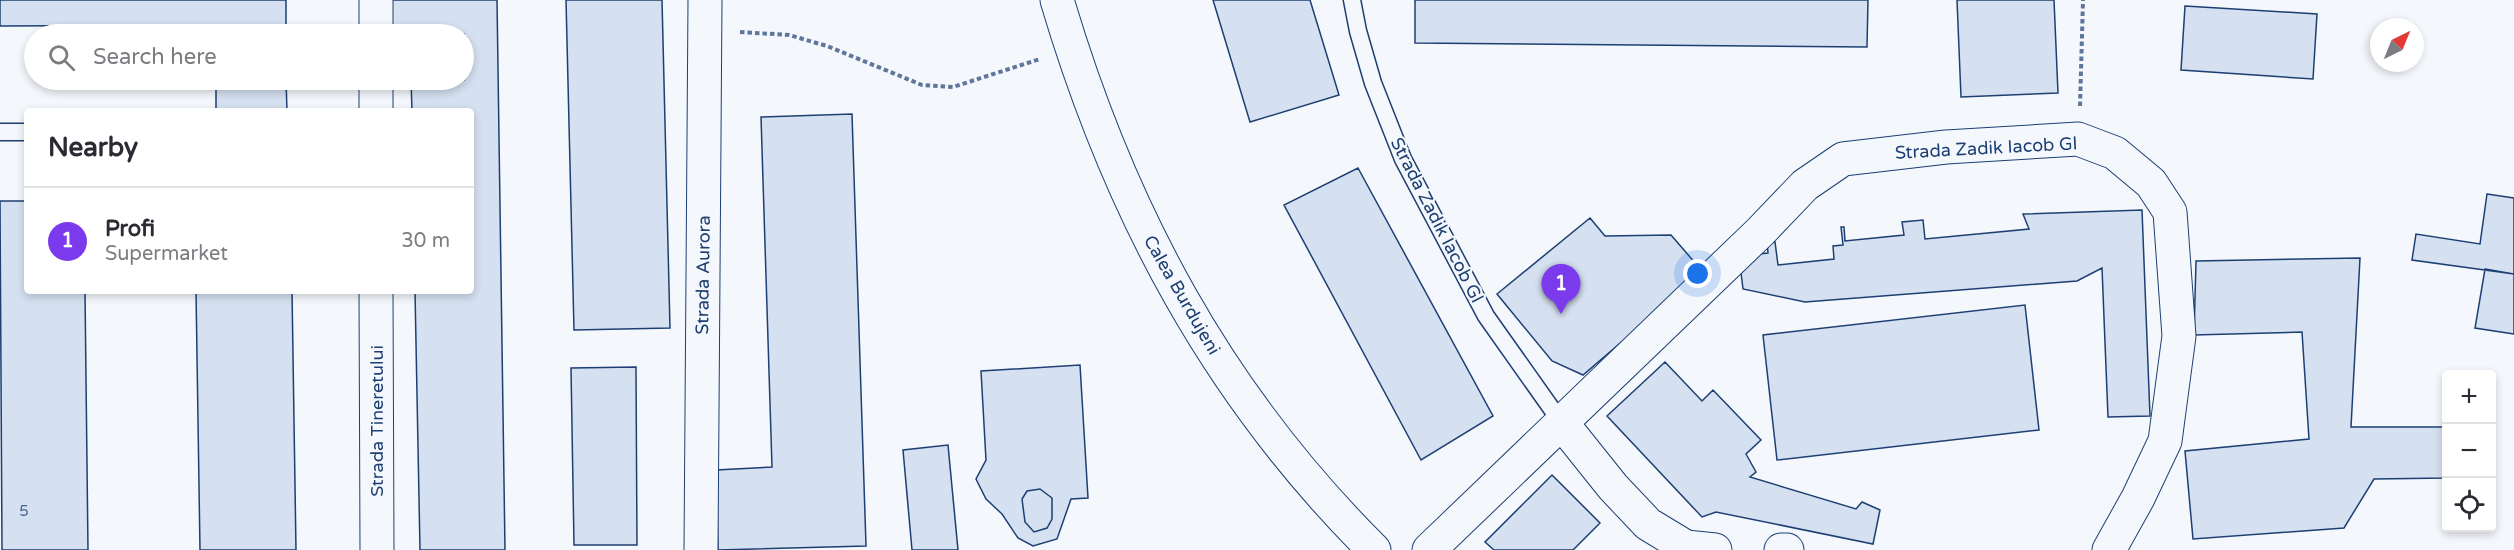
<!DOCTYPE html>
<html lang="en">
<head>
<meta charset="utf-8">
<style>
  :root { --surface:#fff; --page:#f7f7f7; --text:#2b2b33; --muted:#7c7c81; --line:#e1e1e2; --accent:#7c3aed }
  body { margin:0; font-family:"Varela Round",sans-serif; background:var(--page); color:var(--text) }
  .controls { position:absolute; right:18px; bottom:18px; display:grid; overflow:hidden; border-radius:6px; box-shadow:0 3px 9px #0003 }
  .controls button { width:54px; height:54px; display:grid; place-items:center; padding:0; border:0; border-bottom:2px solid var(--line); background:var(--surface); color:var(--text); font:30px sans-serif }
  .compass { position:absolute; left:2370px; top:18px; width:54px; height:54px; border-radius:50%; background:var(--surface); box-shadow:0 3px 9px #0003; rotate:43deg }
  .you { position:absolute; left:1698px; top:274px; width:21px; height:21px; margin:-15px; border:4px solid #fff; border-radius:50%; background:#1a73e8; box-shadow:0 0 0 9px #1a73e833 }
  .badge { display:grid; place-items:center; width:39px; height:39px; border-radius:50%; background:var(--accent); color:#fff; font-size:20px; font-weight:700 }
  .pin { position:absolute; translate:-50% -50px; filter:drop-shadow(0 2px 3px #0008) }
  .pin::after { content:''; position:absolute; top:32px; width:21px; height:18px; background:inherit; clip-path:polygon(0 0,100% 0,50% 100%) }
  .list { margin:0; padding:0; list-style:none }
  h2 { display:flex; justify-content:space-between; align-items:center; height:78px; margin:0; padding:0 24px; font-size:26px }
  h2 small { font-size:20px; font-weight:400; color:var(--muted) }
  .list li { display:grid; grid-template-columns:39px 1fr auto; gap:18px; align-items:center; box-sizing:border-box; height:108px; padding:0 24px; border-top:2px solid var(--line) }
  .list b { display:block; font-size:22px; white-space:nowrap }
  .list p { margin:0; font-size:20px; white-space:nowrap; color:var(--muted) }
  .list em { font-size:20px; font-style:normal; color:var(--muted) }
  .icon { flex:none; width:33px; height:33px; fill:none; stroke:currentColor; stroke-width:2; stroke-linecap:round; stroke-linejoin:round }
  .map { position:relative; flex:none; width:2514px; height:550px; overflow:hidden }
  .search { position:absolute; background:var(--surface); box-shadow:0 3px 9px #0003; left:24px; top:24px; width:450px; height:66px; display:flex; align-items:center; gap:15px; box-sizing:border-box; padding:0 21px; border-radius:33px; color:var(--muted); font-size:22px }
  .panel { position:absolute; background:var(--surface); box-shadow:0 3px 9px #0003; left:24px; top:108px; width:450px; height:186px; border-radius:6px }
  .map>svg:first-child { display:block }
</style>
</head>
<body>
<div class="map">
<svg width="2514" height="550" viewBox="0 0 2514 550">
  <rect width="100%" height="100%" fill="#f4f7fb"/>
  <path fill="#d5e0f0" stroke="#1d3f73" stroke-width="1.5" d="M0 0H286V34H216L215 25 0 26Z
    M387 0H497L505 550H420L415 291H471V111H412L411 80H464V34H391Z
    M566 0H662L670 328 574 330Z
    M1213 0H1310L1339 95 1250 122Z
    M1415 0H1868L1867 47 1415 43Z
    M1957 0H2054L2058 93 1961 97Z
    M2185 6 2317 14 2313 79 2181 70Z
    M216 80H286L287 111H216Z
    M852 114 866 546 718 550 716 470 772 467 761 117Z
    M1358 168 1493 416 1421 460 1284 205Z
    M2487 194 2514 198V274L2412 260 2416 234 2480 244Z
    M0 201H27V291H85L88 550H2Z
    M2142 210 2150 416 2108 417 2102 268 2077 281 1805 302 1743 289 1739 256 1768 253 1767 242H1775L1778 265 1834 259 1833 246 1843 245 1841 227H1844L1845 241 1904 235 1902 222 1923 220 1925 239 2029 229 2023 214Z
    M1590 218 1605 236 1671 235 1703 272 1583 375 1552 361 1497 294Z
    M2360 258 2351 427H2446V478L2374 479 2344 528 2193 539 2185 451 2309 439 2302 332 2194 335 2196 261Z
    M2485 269 2514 274V334L2475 328Z
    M196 291H292L296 550H200Z
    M2025 305 2039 430 1777 460 1763 335Z
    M1665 362 1702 401 1713 390 1761 440 1746 454 1756 472 1750 477 1856 509 1862 502 1880 510 1873 544 1716 512 1702 517 1607 416Z
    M1080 365 1088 498 1071 499 1057 539 1033 546 1018 538 1002 514 986 499 976 479 986 460 981 371Z
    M636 367 637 545H574L571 368Z
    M948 445 958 550H912L903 450Z
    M1552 475 1600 523 1573 550H1494L1485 542Z
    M1040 489 1052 498V519L1047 528 1034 532 1025 522 1022 499 1027 491Z"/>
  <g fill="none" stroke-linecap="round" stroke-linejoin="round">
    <g stroke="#1d3f73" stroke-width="19">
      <path id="lane" d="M1352 0 1358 31 1373 83 1403 159 1486 316 1561 422
        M0 132H27"/>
    </g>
    <g stroke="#1d3f73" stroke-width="35">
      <path id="street" d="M376 0V34
        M376 111V80
        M376 291 377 550
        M1561 422 1613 487 1648 524 1686 547 1715 550
        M701 550 705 0
        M1429 550 1760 232 1805 185 1843 159 1946 147 2078 139 2115 153 2151 183 2170 212 2179 336 2165 441 2138 498 2109 550
        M1781 550H1787"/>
    </g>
    <g stroke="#1d3f73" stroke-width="35">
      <path id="primary" d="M1057 0C1120 212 1217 394 1374 550"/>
    </g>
    <path stroke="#5e769c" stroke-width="4" stroke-dasharray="4.5 3" stroke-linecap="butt" d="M740 32 789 35 827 46 922 85 953 87 1040 59
      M2080 106 2083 0"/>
    <use href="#lane" stroke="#f4f7fb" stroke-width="16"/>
    <use href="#street" stroke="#f4f7fb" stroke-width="33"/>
    <use href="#primary" stroke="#f4f7fb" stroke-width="33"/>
  </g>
  <g text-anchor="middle" stroke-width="4.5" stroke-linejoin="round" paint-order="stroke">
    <g font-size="15" fill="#4b6792">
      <text x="24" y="516">5</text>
    </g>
    <g font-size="18" fill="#1d3f73" stroke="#f4f7fb">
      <text transform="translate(1986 148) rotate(-3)" y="6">Strada Zadik Iacob Gl</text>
      <text transform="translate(1437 220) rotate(63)" y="6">Strada Zadik Iacob Gl</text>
      <text transform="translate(703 275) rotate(-89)" y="6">Strada Aurora</text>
      <text transform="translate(1182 295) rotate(60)" y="6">Calea Burdujeni</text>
      <text transform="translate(377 421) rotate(-90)" y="6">Strada Tineretului</text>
    </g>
  </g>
</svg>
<div class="controls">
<button>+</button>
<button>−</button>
<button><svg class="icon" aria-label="locate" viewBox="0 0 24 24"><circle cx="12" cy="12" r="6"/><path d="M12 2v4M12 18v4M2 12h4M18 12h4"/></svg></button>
</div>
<svg class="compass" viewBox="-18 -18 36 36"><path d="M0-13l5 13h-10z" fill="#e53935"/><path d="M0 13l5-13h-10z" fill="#7c7c81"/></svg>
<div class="you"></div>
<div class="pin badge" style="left:1561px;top:314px">1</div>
<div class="search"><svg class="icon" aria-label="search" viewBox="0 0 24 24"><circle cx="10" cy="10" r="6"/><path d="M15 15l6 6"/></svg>Search here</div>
<section class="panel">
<h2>Nearby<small></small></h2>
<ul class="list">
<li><span class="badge">1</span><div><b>Profi</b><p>Supermarket</p></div><em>30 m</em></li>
</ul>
</section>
</div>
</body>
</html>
